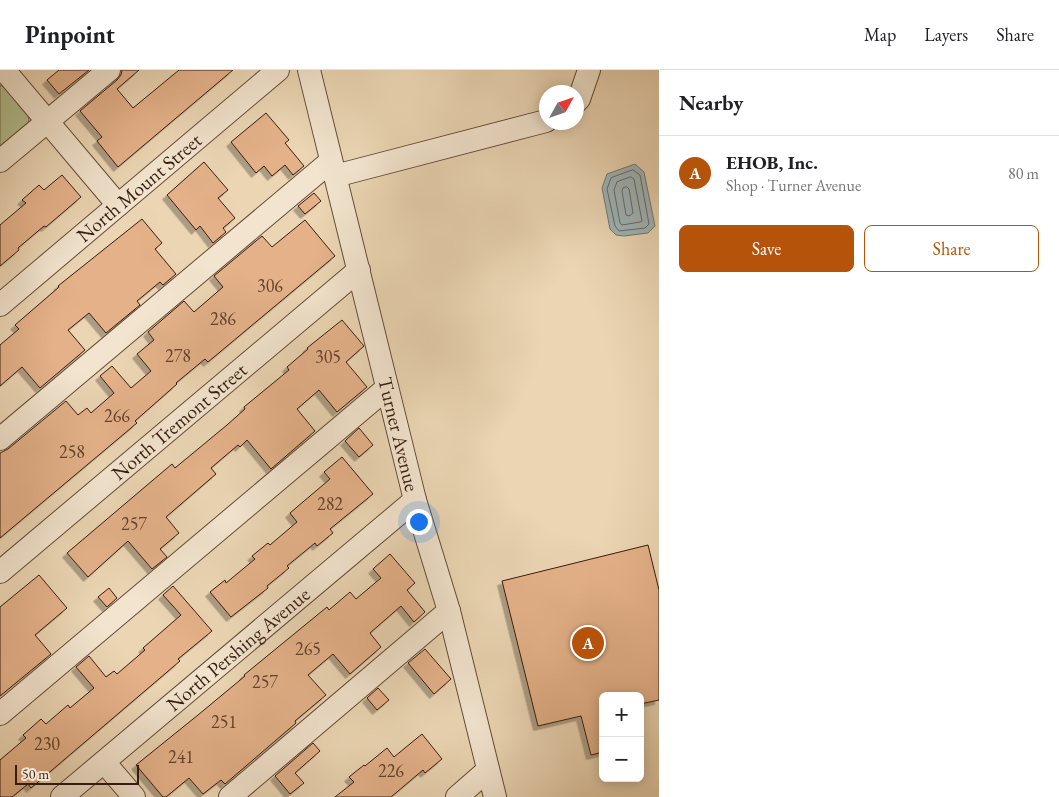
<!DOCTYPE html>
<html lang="en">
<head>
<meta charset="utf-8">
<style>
  :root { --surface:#fff; --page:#f2f2f2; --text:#202124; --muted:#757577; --line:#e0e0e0; --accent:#b45309 }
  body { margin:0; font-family:"EB Garamond",serif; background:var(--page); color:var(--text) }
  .controls { position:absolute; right:15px; bottom:15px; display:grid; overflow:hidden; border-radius:8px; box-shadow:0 2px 12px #0003 }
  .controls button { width:45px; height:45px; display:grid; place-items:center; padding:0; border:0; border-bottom:1px solid var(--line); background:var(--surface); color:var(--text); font:25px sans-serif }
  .compass { position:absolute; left:539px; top:15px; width:45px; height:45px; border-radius:50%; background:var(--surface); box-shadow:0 2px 12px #0003; rotate:50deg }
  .scale { position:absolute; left:15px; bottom:12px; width:124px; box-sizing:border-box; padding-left:5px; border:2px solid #371d0f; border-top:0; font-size:14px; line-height:18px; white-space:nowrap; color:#371d0f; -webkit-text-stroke:4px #f2e4ce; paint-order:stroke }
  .you { position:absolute; left:418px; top:451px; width:18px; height:18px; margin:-12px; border:4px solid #fff; border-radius:50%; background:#1a73e8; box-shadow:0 0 0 8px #1a73e833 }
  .badge { display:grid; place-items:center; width:32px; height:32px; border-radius:50%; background:var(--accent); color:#fff; font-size:16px; font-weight:700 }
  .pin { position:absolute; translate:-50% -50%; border:2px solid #fff; box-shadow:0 1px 5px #0006 }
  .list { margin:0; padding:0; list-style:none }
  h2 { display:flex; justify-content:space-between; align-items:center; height:65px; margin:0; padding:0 20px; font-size:21px }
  h2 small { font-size:16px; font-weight:400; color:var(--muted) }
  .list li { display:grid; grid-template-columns:32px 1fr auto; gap:15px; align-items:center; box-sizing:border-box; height:75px; padding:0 20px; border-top:1px solid var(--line) }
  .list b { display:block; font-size:19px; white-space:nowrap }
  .list p { margin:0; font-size:16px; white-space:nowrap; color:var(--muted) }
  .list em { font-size:16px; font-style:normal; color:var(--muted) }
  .actions { display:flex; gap:10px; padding:15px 20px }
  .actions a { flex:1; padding:11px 0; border:1px solid var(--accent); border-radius:8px; text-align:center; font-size:18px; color:var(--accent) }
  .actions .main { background:var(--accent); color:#fff }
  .map { position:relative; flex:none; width:659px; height:727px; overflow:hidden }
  header { display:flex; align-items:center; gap:30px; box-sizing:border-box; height:70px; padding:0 25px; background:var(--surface); border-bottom:1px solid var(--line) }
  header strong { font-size:24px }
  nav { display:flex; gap:28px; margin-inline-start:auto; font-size:18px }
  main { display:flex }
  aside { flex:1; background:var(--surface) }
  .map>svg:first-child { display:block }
</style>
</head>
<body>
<header>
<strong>Pinpoint</strong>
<nav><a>Map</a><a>Layers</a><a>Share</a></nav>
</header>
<main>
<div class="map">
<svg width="659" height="727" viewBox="0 0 659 727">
  <defs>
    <filter id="shadow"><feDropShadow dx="-4.5" dy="4.5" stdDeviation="0" flood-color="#0004"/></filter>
  </defs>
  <rect width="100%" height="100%" fill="#ebd5b3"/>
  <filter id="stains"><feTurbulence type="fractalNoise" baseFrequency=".004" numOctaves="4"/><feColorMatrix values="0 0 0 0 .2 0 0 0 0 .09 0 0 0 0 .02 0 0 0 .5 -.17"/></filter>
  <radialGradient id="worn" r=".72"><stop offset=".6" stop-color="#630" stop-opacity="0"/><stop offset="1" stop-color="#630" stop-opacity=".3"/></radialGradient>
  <path fill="#b3be8f" stroke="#756e4f" d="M0 15 4 17 28 46 29 50 27 55 0 78Z"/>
  <path fill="#9eb5b9" stroke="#757875" d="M635 94 644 102 655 156 648 163 624 166 616 165 610 159 602 118 607 104Z"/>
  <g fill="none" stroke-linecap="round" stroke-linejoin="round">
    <path stroke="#6a6964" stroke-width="1" d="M633 100 640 105 649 154 645 158 619 161 615 156 607 119 611 108Z
      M631 107 634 109 642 151 640 152 622 155 620 153 614 120 617 112Z
      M627 117 629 119 633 143 629 146 626 145 622 121 623 118Z"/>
  </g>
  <path fill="#e4b189" stroke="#371d0f" filter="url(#shadow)" d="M59 0H89L59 24 47 10Z
    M122 0H139L117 19 133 38 179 0H233L118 97 97 71 102 67 80 41 117 10 121 5Z
    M266 43 289 70 285 73 304 96 293 105 285 95 272 106 264 96 256 103 231 72Z
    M204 92 228 120 218 128 235 148 223 158 226 162 213 173 200 156 196 160 167 125Z
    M62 105 81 127 46 157 44 156 18 178 19 180 0 196V155L26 133 22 130 39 115 44 120Z
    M314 123 321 131 305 144 298 136Z
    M142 149 162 173 155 179 176 204 163 215 160 212 137 231 140 235 106 263 89 243 68 260 85 280 40 318 22 297 0 316V275L19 259 15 255 59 217 58 216Z
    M305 150 335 186 208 292 205 289 176 313 177 314 135 351 137 353 0 468V383L8 379 66 331 78 345 87 338 91 343 114 323 100 306 112 296 131 318 151 301 137 284 154 270 148 262 184 231 194 242 223 217 214 206 262 166 272 177Z
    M342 250 364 276 346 292 367 317 337 342 319 320 297 339 315 361 271 399 247 370 240 377 238 375 211 398 216 404 166 447 179 463 160 479 167 487 152 499 128 471 88 507 67 483 172 394 175 398 227 355 245 339 244 337 289 300 287 297 308 279 307 278Z
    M359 358 373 375 359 387 345 371Z
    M342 387 373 424 330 459 333 463 317 476 315 473 287 496 289 498 267 516 268 518 231 547 210 522 225 510 226 513 255 489 252 486 268 473 270 475 297 452 290 443 330 409 324 402Z
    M648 475 659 520V630L640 634V626H603V682L591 685 581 646 538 656 502 511Z
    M390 484 415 513 407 520 425 542 414 552 401 536 370 563 381 577 350 604 333 584 308 605 326 625 295 651 296 653 225 714 221 710 203 724 189 708 166 727H163L136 695 198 645 245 606 244 605 327 537 329 540 350 522 356 529 381 508 373 499Z
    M39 505 67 538 35 565 51 584 0 626V537Z
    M173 516 212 561 178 589 180 591 31 718 28 714 12 727H0V690L26 668 23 665 41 649 46 654 68 635 70 638 94 618 76 597 89 586 106 607 114 601 117 604 145 580 143 578 181 545 163 525Z
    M109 518 117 528 107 537 98 527Z
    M425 579 451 609 434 624 408 593Z
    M378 618 389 630 377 640 367 628Z
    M422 664 442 689 425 703 423 700 391 727H335L354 712 349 707 364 695 365 696 387 678 394 687Z
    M313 673 320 681 295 703 304 713 290 724 275 706Z"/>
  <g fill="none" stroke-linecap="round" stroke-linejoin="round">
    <g stroke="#644b38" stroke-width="24">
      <g id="minor">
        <path d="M4 0 118 135"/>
        <path id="s1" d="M309 0 415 430 449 541 495 727"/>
        <path d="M576 32 579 29 589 0"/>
        <path d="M0 91 109 0"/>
        <path d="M335 106 546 51"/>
        <path id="s2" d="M0 235 278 0"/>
        <path d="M0 369 331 91"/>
        <path id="s3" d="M0 502 359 200"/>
        <path d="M0 644 387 318"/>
        <path d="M104 692 134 727"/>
        <path id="s4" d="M62 727 415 430"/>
        <path d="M230 727 449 541"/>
        <path d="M457 727 488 700"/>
      </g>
    </g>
    <use href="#minor" stroke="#f2e4ce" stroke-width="22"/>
  </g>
  <g text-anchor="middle" stroke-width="5" stroke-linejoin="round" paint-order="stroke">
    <g font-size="18" fill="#62422e">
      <text x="270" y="222">306</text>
      <text x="223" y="255">286</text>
      <text x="178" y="292">278</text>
      <text x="328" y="293">305</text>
      <text x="117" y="352">266</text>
      <text x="72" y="388">258</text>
      <text x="330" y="440">282</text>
      <text x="134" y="460">257</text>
      <text x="308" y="585">265</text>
      <text x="265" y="618">257</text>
      <text x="224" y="658">251</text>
      <text x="47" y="680">230</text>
      <text x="181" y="693">241</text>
      <text x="391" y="707">226</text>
    </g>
    <g font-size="20" fill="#371d0f" stroke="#f2e4ce">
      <text dy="7" stroke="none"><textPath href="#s2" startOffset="182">North Mount Street</textPath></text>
      <text dy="7" stroke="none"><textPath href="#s3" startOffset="234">North Tremont Street</textPath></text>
      <text dy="7" stroke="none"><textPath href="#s1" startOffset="375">Turner Avenue</textPath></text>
      <text dy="7" stroke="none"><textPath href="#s4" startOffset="230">North Pershing Avenue</textPath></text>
    </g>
  </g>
  <rect width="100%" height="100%" filter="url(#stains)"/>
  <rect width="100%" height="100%" fill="url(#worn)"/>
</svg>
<div class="controls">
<button>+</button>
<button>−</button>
</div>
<svg class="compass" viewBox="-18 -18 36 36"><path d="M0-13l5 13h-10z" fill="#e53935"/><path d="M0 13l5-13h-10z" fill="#757577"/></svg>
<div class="scale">50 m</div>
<div class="you"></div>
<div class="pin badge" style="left:588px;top:573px">A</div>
</div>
<aside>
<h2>Nearby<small></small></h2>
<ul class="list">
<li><span class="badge">A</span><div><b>EHOB, Inc.</b><p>Shop · Turner Avenue</p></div><em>80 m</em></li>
</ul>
<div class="actions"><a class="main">Save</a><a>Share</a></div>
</aside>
</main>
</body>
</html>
